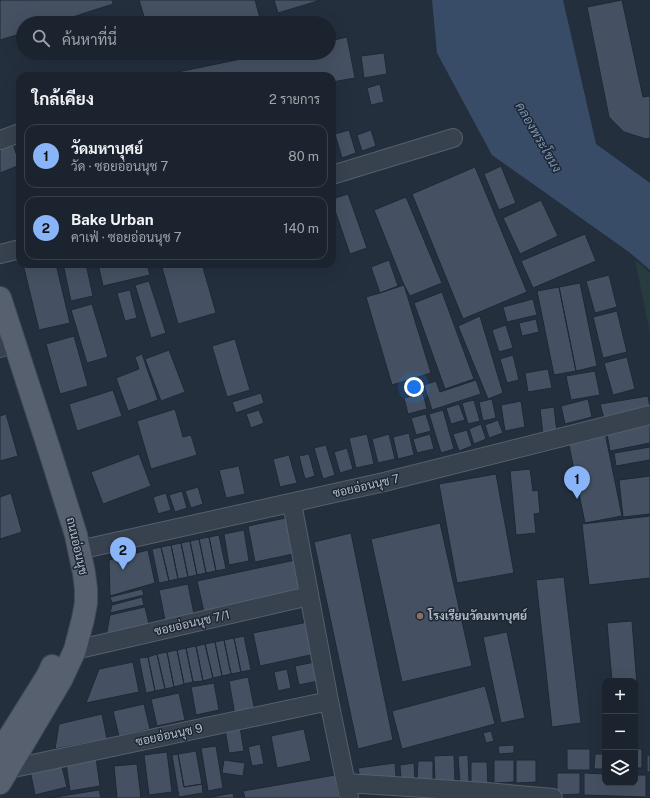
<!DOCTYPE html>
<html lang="th">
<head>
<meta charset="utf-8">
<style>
  :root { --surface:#1b232e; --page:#242b36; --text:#f1f3f6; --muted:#a0a4aa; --line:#39404a; --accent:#8ab4f8 }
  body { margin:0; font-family:"Public Sans",Sarabun,sans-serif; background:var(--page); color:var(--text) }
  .controls { position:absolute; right:12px; bottom:12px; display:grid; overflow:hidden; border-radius:8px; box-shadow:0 4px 16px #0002 }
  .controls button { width:36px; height:36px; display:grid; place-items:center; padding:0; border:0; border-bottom:1px solid var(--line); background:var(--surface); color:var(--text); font:20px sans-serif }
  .you { position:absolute; left:414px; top:387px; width:14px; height:14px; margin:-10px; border:3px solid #fff; border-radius:50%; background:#1a73e8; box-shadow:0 0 0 6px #1a73e833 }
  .badge { display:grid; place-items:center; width:26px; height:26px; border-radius:50%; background:var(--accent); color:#111; font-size:13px; font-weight:700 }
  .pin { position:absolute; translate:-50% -33px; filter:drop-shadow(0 1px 2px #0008) }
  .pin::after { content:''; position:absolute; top:21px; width:14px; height:12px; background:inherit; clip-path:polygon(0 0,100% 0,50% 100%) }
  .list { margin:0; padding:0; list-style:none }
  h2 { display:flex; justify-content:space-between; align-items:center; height:52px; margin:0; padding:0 16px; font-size:17px }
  h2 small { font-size:13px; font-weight:400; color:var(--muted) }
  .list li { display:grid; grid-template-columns:26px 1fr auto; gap:12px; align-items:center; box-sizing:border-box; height:64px; margin:0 8px 8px; padding:0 8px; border:1px solid var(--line); border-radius:12px }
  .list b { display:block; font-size:15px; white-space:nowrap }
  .list p { margin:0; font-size:13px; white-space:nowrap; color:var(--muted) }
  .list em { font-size:13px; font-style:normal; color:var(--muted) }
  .icon { flex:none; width:22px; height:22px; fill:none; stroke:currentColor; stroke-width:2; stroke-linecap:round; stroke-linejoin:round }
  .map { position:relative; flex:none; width:650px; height:798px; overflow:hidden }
  .search { position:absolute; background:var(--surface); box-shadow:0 4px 16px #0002; left:16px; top:16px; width:320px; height:44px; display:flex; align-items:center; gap:10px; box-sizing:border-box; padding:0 14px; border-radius:22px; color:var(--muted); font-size:15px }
  .panel { position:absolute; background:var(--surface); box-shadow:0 4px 16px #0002; left:16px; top:72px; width:320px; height:196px; border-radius:12px }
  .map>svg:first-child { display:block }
</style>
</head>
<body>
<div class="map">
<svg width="650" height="798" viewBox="0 0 650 798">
  <rect width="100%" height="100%" fill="#242f3e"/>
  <path fill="#263c3f" d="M635 260 650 273V333Z"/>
  <path fill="#394c67" d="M432 0H563L596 144 650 183V270L629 252 492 155 437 53Z"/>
  <path fill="#455162" stroke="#1f2835" d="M0 0H112L113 4 54 23H23V33L0 40Z
    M139 0H255L260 18 243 23H146Z
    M274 0H321L278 13Z
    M622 0 643 97 650 96V138L646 139 624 132 609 117 587 7Z
    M347 37 355 78 332 82V76H164L163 75 270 53H329V41Z
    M384 53 387 74 364 78 361 56Z
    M380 84 384 102 371 105 367 88Z
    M349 130 356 153 342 158 335 134Z
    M371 130 376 146 362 151 357 135Z
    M13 144 20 165 0 173V149Z
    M501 166 516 203 499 210 484 174Z
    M475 167 527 292 463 319 412 194Z
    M348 194 367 248 350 254 332 202V199Z
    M406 197 442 283 410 296 404 285 374 210Z
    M541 200 558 236 520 254 503 218Z
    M585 234 596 261 533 288 521 261Z
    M389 260 398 286 380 293 371 267Z
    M23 264H56L70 323 39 330Z
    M63 264H86L93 296 71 301Z
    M98 264H147L150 275 103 286Z
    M161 264H202L216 313 178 324Z
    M609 275 617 307 595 313 586 281Z
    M149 281 166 333 151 338 135 285Z
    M580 283 597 366 576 371 559 287Z
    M404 285 431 373 392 385 366 297 380 293Z
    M559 287 576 371 554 375 537 291Z
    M130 290 137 318 125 321 117 293Z
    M442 292 474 379 445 389 414 303Z
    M533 299 537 315 507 322 503 307Z
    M92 304 108 357 87 363 71 310Z
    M617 311 627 352 603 358 593 317Z
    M480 316 503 393 488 399 458 326Z
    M536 319 539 332 522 336 519 323Z
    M506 325 513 348 499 352 492 330Z
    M74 336 88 386 60 394 46 344Z
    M235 339 250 390 227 397 212 346Z
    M169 350 185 392 161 401 145 359Z
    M142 354 158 400 128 411 116 378 139 369 135 357Z
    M513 355 519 380 507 383 500 359Z
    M627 357 635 389 613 395 604 363Z
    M548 369 552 388 528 392 525 373Z
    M595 371 600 395 571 400 566 376Z
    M476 380 481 394 432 410 424 385 436 381 440 392Z
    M113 390 122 416 77 431 69 404Z
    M261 393 264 403 236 413 232 402Z
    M423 393 427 409 408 414 404 398Z
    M648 396 650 408 605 422 600 404Z
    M492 399 496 418 483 421 479 402Z
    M588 399 592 417 565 424 561 406Z
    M474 400 480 421 468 424 462 403Z
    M521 401 525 427 505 431 501 405Z
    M459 404 465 420 451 424 446 408Z
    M554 407 557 432 543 434 540 409Z
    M175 409 183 437 191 435 197 455 151 469 137 421Z
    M259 410 264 423 251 428 246 414Z
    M443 410 454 449 441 453 429 414Z
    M650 412V443L610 451 605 422Z
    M6 414 18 456 0 461V416Z
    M426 414 431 431 416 435 411 418Z
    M602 418 622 516 585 523 565 426Z
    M498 420 503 433 489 438 485 425Z
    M481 424 486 439 474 444 469 429Z
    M467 430 472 446 459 451 453 434Z
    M409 433 414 455 398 459 393 437Z
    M367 434 374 464 356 468 349 438Z
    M389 434 395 459 378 463 372 439Z
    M430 434 434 449 417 453 413 439Z
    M326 445 335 475 323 479 314 448Z
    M650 447V460L616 466 614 453Z
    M347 448 353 469 340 473 334 452Z
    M139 454 151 486 103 504 91 472Z
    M309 454 315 476 305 479 299 456Z
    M289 455 297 483 280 487 273 459Z
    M239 466 245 494 226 498 219 470Z
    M530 469 533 491 538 490 540 513 534 514 536 533 516 535 510 471Z
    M496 474 514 573 457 583 439 484Z
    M650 476V514L623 517 619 480Z
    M198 487 203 504 191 508 185 491Z
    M182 491 187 508 175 512 169 495Z
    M11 493 22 532 0 539V497Z
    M166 493 171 510 158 514 153 497Z
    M650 516V578L589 585 582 524Z
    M290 517 298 553 255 562 248 526Z
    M440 523 472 666 402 682 371 539Z
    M244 530 249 561 229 565 224 534Z
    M351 533 393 740 358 749 314 542Z
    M219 535 226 569 216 571 209 537Z
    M209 537 216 571 206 573 199 539Z
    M199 539 206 573 197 575 190 541Z
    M190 541 197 575 188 577 181 543Z
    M181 543 188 577 178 579 171 545Z
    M171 545 178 579 169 581 161 547Z
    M161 547 169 581 159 583 152 549Z
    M148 550 155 583 110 596 109 560Z
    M300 559 306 593 205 616 197 581Z
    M564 577 581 723 552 727 536 580Z
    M188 584 195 619 166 625 159 590Z
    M142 589 144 595 112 603 110 597Z
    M142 597 144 605 110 613 112 605Z
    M145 607 150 628 106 637 110 615Z
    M632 621 637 685H635V681H612L607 623Z
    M308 622 315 654 260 666 253 633Z
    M507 632 525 718 501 723 483 637Z
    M244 636 251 670 241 672 234 638Z
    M234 638 241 672 231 674 224 640Z
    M224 640 231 674 222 676 215 642Z
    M215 642 222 676 213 678 205 644Z
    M205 644 213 678 203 681 196 646Z
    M196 646 203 681 193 682 186 648Z
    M186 648 193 682 184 684 177 650Z
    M177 650 184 684 174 687 167 652Z
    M167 652 174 687 165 689 157 654Z
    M157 654 165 689 155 691 148 657Z
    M148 657 155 691 146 693 139 658Z
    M133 662 139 692 86 703 99 669Z
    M315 662 318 681 299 685 295 666Z
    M287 669 291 688 278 691 274 672Z
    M248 677 255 711 235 715 229 681Z
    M214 683 219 710 196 715 191 687Z
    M485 686 495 724 402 749 392 711Z
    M179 693 185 720 157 726 151 699Z
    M144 704 150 729 119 736 113 711Z
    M102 714 107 739 55 749 59 724Z
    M240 727 244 751 229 753 225 730Z
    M304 729 311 761 277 768 271 736Z
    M491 731 494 741 486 743 483 733Z
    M260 744 264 764 252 766 248 747Z
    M514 745V753L499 754 498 746Z
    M216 746 223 788 208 791 201 748Z
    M567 749H590V770H567Z
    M635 749H642V768H635Z
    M196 751 202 784 184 787 178 754Z
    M167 752 172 792 149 795 144 755Z
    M178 754 184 787 202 784 203 793 179 797 172 755Z
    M595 754H605V769H594Z
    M454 755 455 782 435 783 434 756Z
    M468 755 469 782 460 783 458 756Z
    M647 755H650V772H647Z
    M96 758 100 786 70 791 66 763Z
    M224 760 245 763 243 776 222 773Z
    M494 760H514V782L494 783Z
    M516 760H536V782L516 783Z
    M418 761H433V781H417Z
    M471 762H487L488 786 471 787Z
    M61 763 67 787 35 795 30 770Z
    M395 763 397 788H362L358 768Z
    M414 763 415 781 401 782 400 765Z
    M137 764 141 798H117L114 766Z
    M557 773H580V794L557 795Z
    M584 773 605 774V783H635V775H646V797L584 795Z
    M335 775 339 798H245L243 791Z
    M99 790 101 798H49Z
    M233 793 234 798H206Z"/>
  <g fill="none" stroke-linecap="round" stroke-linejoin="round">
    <g stroke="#565f6c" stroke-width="20">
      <path id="minor" d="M0 140 20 133
        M332 175 453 138
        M0 254 20 249
        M0 348 14 344
        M292 503 329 701 349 798
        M79 550 384 482 650 415
        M75 650 309 596
        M9 769 329 701
        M346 783 486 792 553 798"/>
    </g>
    <g stroke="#414a57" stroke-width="24">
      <path id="primary" d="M0 298 51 455 76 535 84 573 86 589V603L83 619 75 650 61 680 0 783
        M0 752 48 675 52 666"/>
    </g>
    <use href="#minor" stroke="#38414e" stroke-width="18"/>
    <use href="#primary" stroke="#56606e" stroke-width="22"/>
  </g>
  <circle fill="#8d6e63" stroke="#1d2633" stroke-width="1.5" cx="420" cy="616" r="4"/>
  <g text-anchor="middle" stroke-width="3" stroke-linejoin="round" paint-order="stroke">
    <g font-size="12" fill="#b4bcc9" stroke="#1d2633">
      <text transform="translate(366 486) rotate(-13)" y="4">ซอยอ่อนนุช 7</text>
      <text transform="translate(77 546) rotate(77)" y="4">ถนนอ่อนนุช</text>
      <text transform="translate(192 623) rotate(-13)" y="4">ซอยอ่อนนุช 7/1</text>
      <text transform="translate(169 735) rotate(-12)" y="4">ซอยอ่อนนุช 9</text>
    </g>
    <g font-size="12" font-weight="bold" fill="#b4bcc9" stroke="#1d2633" text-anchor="start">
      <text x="428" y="620">โรงเรียนวัดมหาบุศย์</text>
    </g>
    <g font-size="13" font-style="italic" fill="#7c92b1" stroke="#1d2633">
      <text transform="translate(539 137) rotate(60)" y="5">คลองพระโขนง</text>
    </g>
  </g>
</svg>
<div class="controls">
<button>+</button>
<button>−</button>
<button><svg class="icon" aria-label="layers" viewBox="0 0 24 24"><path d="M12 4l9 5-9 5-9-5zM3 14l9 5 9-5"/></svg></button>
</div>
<div class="you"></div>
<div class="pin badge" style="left:577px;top:499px">1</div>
<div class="pin badge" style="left:123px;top:570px">2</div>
<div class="search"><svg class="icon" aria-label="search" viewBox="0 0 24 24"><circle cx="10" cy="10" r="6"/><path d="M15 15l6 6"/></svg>ค้นหาที่นี่</div>
<section class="panel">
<h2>ใกล้เคียง<small>2 รายการ</small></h2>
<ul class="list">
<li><span class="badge">1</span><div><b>วัดมหาบุศย์</b><p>วัด · ซอยอ่อนนุช 7</p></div><em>80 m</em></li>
<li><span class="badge">2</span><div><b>Bake Urban</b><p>คาเฟ่ · ซอยอ่อนนุช 7</p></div><em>140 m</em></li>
</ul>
</section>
</div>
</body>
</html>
